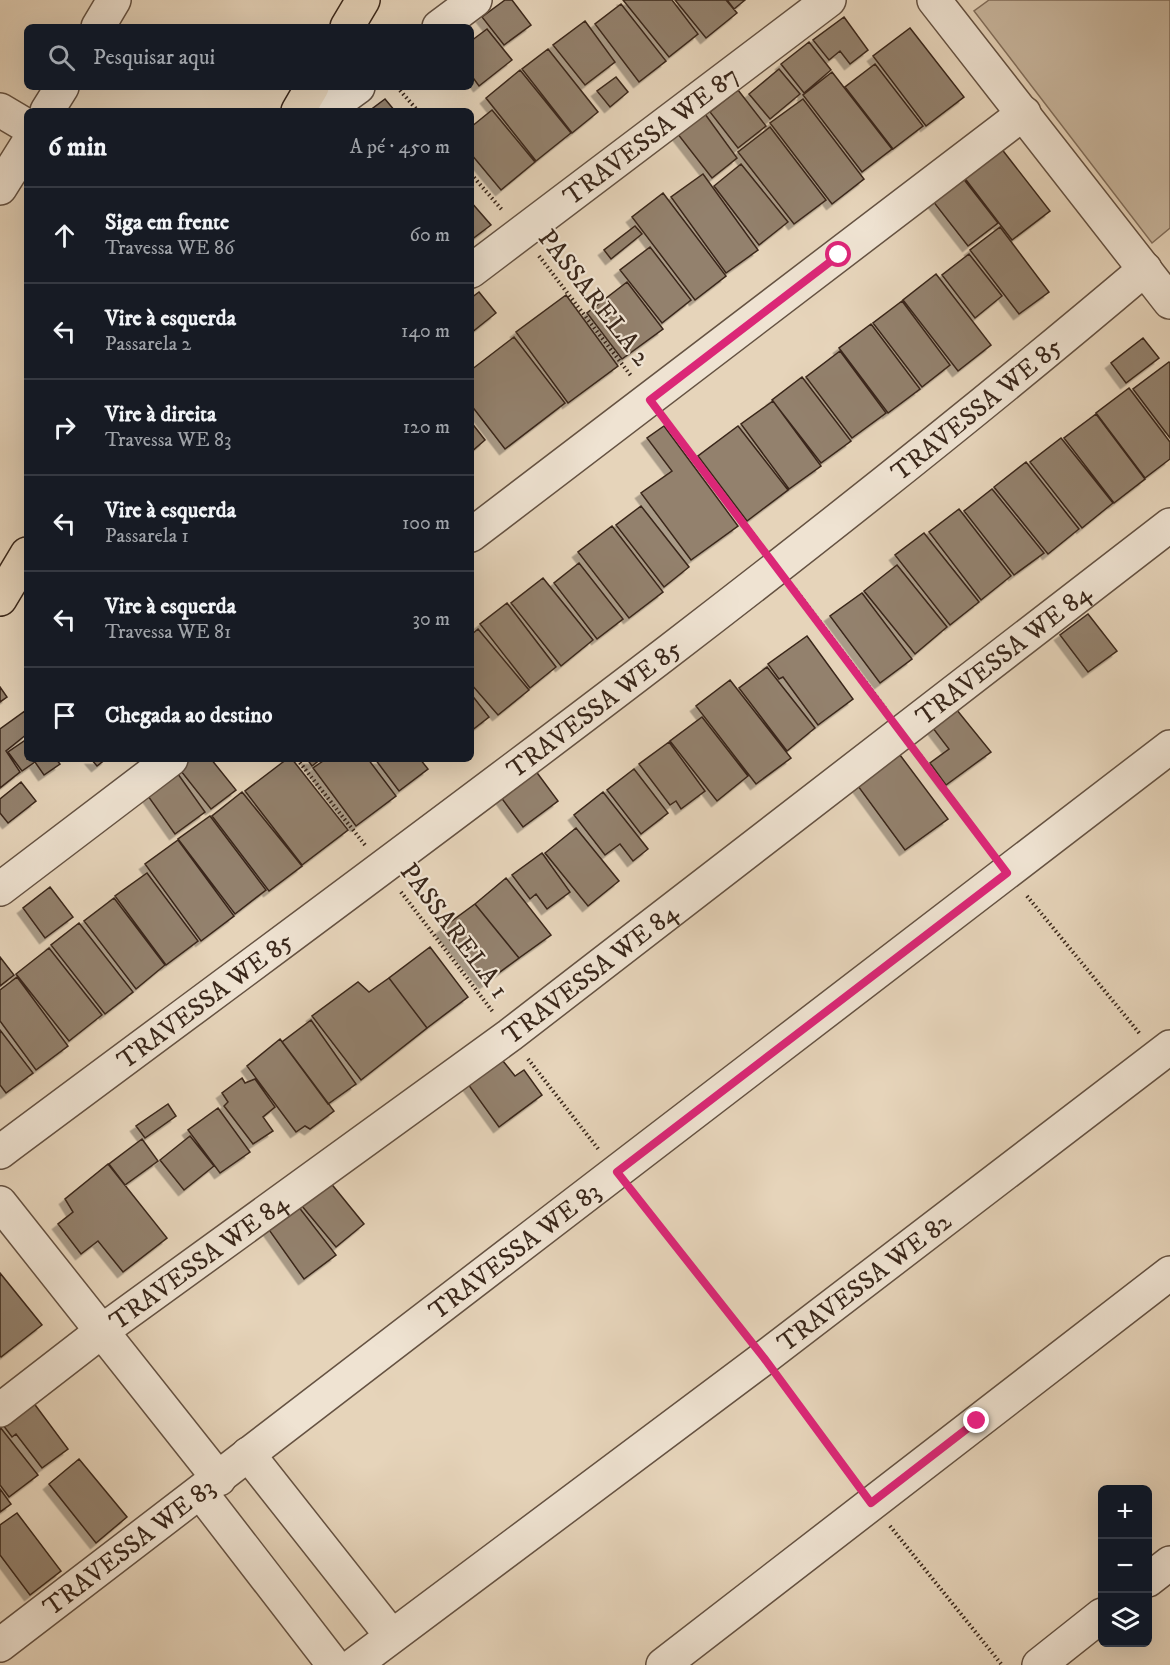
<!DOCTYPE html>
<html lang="pt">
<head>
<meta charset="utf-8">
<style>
  :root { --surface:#171b24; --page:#20242c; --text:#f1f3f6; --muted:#9ea1a6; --line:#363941 }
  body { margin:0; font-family:"IM FELL DW Pica",serif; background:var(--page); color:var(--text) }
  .controls { position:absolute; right:18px; bottom:18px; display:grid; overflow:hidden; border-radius:9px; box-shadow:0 6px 24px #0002 }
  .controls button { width:54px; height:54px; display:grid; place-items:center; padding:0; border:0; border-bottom:2px solid var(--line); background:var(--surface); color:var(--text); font:30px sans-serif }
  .stop { position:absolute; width:18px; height:18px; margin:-14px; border:4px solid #db2777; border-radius:50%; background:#fff }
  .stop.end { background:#db2777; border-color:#fff; box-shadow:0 2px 6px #0008 }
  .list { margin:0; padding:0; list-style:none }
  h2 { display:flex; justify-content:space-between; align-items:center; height:78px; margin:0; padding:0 24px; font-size:26px }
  h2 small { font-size:20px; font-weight:400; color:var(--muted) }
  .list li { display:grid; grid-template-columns:39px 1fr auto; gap:18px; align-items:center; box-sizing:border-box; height:96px; padding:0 24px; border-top:2px solid var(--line) }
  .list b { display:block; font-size:22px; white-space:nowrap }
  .list p { margin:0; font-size:20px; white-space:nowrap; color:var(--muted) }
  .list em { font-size:20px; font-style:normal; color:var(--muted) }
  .icon { flex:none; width:33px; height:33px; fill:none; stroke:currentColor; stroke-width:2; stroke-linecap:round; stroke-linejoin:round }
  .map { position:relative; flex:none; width:1170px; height:1665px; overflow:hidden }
  .search { position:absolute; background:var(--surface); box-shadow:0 6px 24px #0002; left:24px; top:24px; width:450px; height:66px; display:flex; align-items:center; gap:15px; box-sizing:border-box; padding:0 21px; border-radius:9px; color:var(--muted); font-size:22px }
  .panel { position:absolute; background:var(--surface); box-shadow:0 6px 24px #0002; left:24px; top:108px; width:450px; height:654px; border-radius:9px }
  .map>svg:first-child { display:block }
</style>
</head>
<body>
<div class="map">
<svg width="1170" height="1665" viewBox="0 0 1170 1665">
  <defs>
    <filter id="shadow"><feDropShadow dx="-5.5" dy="5.5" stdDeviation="0" flood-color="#0004"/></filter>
  </defs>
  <rect width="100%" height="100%" fill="#e6d4ba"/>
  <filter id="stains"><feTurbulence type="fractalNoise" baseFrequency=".00333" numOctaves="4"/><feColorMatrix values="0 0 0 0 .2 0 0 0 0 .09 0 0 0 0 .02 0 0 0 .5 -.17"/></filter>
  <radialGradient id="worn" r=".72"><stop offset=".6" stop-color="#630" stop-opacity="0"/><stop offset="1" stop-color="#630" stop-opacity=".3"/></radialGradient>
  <path fill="#c9b79f" stroke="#826f5c" stroke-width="1.5" d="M989 0H1170V228L1152 243 974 11Z"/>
  <path fill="#93816d" stroke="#3a271a" stroke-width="1.5" filter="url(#shadow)" d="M505 0H512L531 25 504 45 482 17Z
    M623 0H672L698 34 669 57Z
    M675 0H726L737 13 706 38Z
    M727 0H745L734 9Z
    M621 4 666 61 639 82 595 24Z
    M844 17 868 50 850 64 840 51 829 60 813 40Z
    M585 21 615 62 585 85 553 45Z
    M910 28 964 97 926 126 873 56Z
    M487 29 512 60 479 86 471 75V41Z
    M809 42 831 70 804 93 781 64Z
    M548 49 598 112 572 133 522 69Z
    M875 64 923 126 893 149 845 87Z
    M779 69 800 94 770 119 749 94Z
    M520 70 571 133 536 161 486 98Z
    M832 72 892 149 862 172 803 95Z
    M616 77 628 92 610 107 597 91Z
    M738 90 766 126 738 148 710 112Z
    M385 99 395 111H369Z
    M803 99 864 179 832 204 770 123Z
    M492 110 535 162 501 190 471 154V127Z
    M705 114 737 158 712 178 677 133Z
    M770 127 826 200 794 224 738 152Z
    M997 143 1050 211 1012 240 960 172Z
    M741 164 788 222 759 245 714 186Z
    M955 168 998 223 968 246 925 191Z
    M703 174 758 250 726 273 671 197Z
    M663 193 726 276 695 300 632 217Z
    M471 202 491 225 471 240Z
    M635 226 642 234 611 259 604 250Z
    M1000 227 1049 292 1019 314 970 250Z
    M650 247 691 300 662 323 620 270Z
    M969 254 1002 296 975 318 942 275Z
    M936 274 991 345 958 371 903 300Z
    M627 282 663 329 622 359 587 313Z
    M479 292 496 313 471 333V298Z
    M566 295 618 366 568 403 516 332Z
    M902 301 950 365 922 387 873 323Z
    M871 324 920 389 888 413 839 348Z
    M514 337 565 403 505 449 471 405V370Z
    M1143 338 1159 358 1126 383 1111 363Z
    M840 351 886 413 852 438 806 377Z
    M1169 362 1170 363V438L1133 389Z
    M802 377 851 441 821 463 772 400Z
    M1129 388 1170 442V459L1145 478 1096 413Z
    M773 401 821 466 789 489 741 424Z
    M1096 414 1145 479 1114 503 1064 438Z
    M471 422 485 440 471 452Z
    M664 426 738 526 691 560 641 493 672 471 647 438Z
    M738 426 788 490 747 521 698 456Z
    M1061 438 1113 503 1082 528 1030 462Z
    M1026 462 1079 529 1048 554 994 487Z
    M992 489 1044 553 1014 575 964 511Z
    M641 506 689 567 664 587 616 525Z
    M959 509 1011 576 981 600 929 532Z
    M612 526 663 592 629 618 578 552Z
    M924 533 979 602 950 625 895 555Z
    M579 563 623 619 597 639 554 583Z
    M897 565 947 627 915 654 864 591Z
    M543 578 593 640 561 666 511 603Z
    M862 593 912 659 880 683 830 616Z
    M507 603 556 667 530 688 480 624Z
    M1088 614 1117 651 1088 672 1060 635Z
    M478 629 529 690 498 715 471 684V635Z
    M807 636 853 699 818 725 783 677 779 679 768 664Z
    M767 667 815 728 787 751 739 688Z
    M730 680 791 758 756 784 696 706Z
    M0 687 7 697 0 702Z
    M471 694 489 717 471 731Z
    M952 704 991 752 946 785 930 763 949 749 926 719Z
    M25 711 27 734 6 751 20 772 0 788V729Z
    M702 717 748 776 717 801 670 741Z
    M27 739V759H56L60 764 44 775 35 762 22 771 8 752Z
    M669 742 705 791 681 809 676 801 670 805 639 764Z
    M897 751 948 819 905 850 855 782Z
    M91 759H106L97 766Z
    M187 759H211L236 790 211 809 177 766Z
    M287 759H292L348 830 302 865 245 791Z
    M307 759H321L312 766Z
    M326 759H368L396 796 356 826 313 768Z
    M375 759H420L428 769 399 791Z
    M173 767 205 812 175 834 143 789Z
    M634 769 668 813 641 834 607 790Z
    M535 770 558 801 523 827 500 796Z
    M21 782 36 801 8 823 0 813V799Z
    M242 792 302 866 269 891 212 816Z
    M603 792 648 849 633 861 620 844 605 855 574 815Z
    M210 816 266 890 235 914 178 839Z
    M576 828 619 881 588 906 545 853Z
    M178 840 234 916 201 941 145 864Z
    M542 853 570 892 547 909 536 894 530 899 512 875Z
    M147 873 198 941 166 965 115 896Z
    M506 878 551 935 519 958 475 904Z
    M50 887 73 917 45 938 23 908Z
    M114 898 165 965 136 989 84 921Z
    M475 904 519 958 485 983 441 929Z
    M79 923 133 992 105 1014 51 945Z
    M430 947 468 997 427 1028 389 978Z
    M49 948 102 1015 69 1041 16 974Z
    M0 957 14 975 0 986Z
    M17 977 68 1046 36 1070 0 1021V990Z
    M389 978 427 1028 361 1080 312 1016 358 982 369 992Z
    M311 1020 356 1084 328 1104 282 1042Z
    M0 1030 33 1073 6 1093 0 1085Z
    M280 1039 334 1111 310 1129 305 1126 296 1132 247 1066Z
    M499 1056 515 1076 524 1070 542 1095 499 1127 465 1080Z
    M242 1078 245 1083 255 1079 275 1107 263 1117 273 1131 253 1144 224 1106 228 1102 222 1093Z
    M168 1104 176 1116 145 1138 136 1126Z
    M218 1108 250 1152 220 1173 188 1130Z
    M190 1136 214 1166 184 1190 160 1160Z
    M142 1139 158 1161 125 1185 109 1164Z
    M108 1164 167 1238 123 1272 98 1241 81 1254 58 1224 73 1212 65 1199Z
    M325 1176 364 1224 336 1247 297 1200Z
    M291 1197 336 1255 304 1279 262 1220Z
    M0 1273 42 1325 1 1357 0 1356Z
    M27 1394 68 1449 42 1468 16 1434 12 1437 0 1421Z
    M0 1427 38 1475 9 1497 0 1485Z
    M79 1459 127 1517 96 1543 49 1484Z
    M0 1489 11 1504 0 1512Z
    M17 1513 61 1571 30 1595 0 1555V1525Z"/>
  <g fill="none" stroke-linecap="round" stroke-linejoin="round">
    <g stroke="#655242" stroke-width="36">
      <g id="minor">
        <path d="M934 0 1170 302"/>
        <path d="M98 27 114 0"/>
        <path d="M439 27 475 0"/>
        <path d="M0 110 27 126"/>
        <path d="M47 111 62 87"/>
        <path d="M325 111 358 87"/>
        <path d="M0 188 27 145"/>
        <path id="s1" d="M471 271 829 0"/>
        <path d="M471 535 1024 113"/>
        <path d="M0 889 171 759"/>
        <path id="s2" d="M0 1152C386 864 777 581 1145 269"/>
        <path d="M0 1203 219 1479"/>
        <path id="s3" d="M0 1410 102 1331 510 1035 1170 525"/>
        <path d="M248 1454 391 1635"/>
        <path d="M201 1493 330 1660"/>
        <path d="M1148 1580 1170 1563"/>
        <path id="s4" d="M0 1645 1170 747"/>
        <path id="s5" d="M354 1665 764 1358 1170 1047"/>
        <path d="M663 1665 1170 1273"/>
        <path d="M1039 1665 1102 1615"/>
      </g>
    </g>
    <g stroke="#3a271a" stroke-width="36">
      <path id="major" d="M347 27 363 0
        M298 111 312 87
        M0 599 27 554"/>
    </g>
    <path stroke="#3a271a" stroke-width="4" stroke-dasharray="1.5 3" stroke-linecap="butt" d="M397 87 418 111
      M471 174 503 211
      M539 256 632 377
      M667 423 760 543
      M795 589 885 708
      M920 755 989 847
      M297 759 365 845
      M401 892 493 1012
      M1027 896 1140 1034
      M528 1059 599 1150
      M636 1196 747 1336
      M782 1382 854 1480
      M890 1526 1002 1665"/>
    <use href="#minor" stroke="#efe3d2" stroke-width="33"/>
    <use href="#major" stroke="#e6d4ba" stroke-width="33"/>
  </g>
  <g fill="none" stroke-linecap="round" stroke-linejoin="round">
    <path stroke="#db2777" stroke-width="8" d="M839 255 650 400 1007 873 617 1172 764 1358 871 1503 977 1421"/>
  </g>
  <g text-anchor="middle" stroke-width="4.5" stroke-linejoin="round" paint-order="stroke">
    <g font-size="26" fill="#3a271a" stroke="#efe3d2">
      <text dy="9" stroke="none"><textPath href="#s1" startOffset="225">TRAVESSA WE 87</textPath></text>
      <text transform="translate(595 297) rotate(52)" y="9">PASSARELA 2</text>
      <text dy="9" stroke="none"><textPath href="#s2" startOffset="1227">TRAVESSA WE 85</textPath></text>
      <text dy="9" stroke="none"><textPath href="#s3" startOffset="1256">TRAVESSA WE 84</textPath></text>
      <text dy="9" stroke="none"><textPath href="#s2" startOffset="741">TRAVESSA WE 85</textPath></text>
      <text transform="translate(455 930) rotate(53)" y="9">PASSARELA 1</text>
      <text dy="9" stroke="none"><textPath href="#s3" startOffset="734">TRAVESSA WE 84</textPath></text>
      <text dy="9" stroke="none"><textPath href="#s2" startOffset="255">TRAVESSA WE 85</textPath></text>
      <text dy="9" stroke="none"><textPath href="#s4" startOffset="648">TRAVESSA WE 83</textPath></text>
      <text dy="9" stroke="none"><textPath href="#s3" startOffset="248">TRAVESSA WE 84</textPath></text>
      <text dy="9" stroke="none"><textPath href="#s5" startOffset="638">TRAVESSA WE 82</textPath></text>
      <text dy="9" stroke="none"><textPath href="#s4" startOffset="162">TRAVESSA WE 83</textPath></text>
    </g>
  </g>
  <rect width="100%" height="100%" filter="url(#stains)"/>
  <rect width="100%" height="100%" fill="url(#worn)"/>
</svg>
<div class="controls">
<button>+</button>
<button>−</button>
<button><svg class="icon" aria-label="layers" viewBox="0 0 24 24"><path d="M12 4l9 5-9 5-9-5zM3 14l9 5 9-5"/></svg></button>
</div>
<div class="stop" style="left:839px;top:255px"></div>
<div class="stop end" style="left:977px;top:1421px"></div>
<div class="search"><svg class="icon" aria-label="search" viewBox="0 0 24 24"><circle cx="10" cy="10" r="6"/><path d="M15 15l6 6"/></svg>Pesquisar aqui</div>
<section class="panel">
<h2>6 min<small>A pé · 450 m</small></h2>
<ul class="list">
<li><svg class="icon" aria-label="ahead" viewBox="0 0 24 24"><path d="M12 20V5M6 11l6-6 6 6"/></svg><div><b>Siga em frente</b><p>Travessa WE 86</p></div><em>60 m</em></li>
<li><svg class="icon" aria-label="left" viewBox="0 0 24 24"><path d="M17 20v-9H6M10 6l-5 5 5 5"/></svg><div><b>Vire à esquerda</b><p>Passarela 2</p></div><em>140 m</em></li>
<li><svg class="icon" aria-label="right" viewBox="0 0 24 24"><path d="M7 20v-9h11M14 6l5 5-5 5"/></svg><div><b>Vire à direita</b><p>Travessa WE 83</p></div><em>120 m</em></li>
<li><svg class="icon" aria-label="left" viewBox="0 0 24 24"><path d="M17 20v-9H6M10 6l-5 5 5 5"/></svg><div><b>Vire à esquerda</b><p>Passarela 1</p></div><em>100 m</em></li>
<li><svg class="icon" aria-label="left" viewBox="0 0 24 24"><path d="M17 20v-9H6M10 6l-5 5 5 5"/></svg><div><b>Vire à esquerda</b><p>Travessa WE 81</p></div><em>30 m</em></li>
<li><svg class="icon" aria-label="arrive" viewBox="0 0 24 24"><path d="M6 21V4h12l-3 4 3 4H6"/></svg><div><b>Chegada ao destino</b></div></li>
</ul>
</section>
</div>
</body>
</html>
